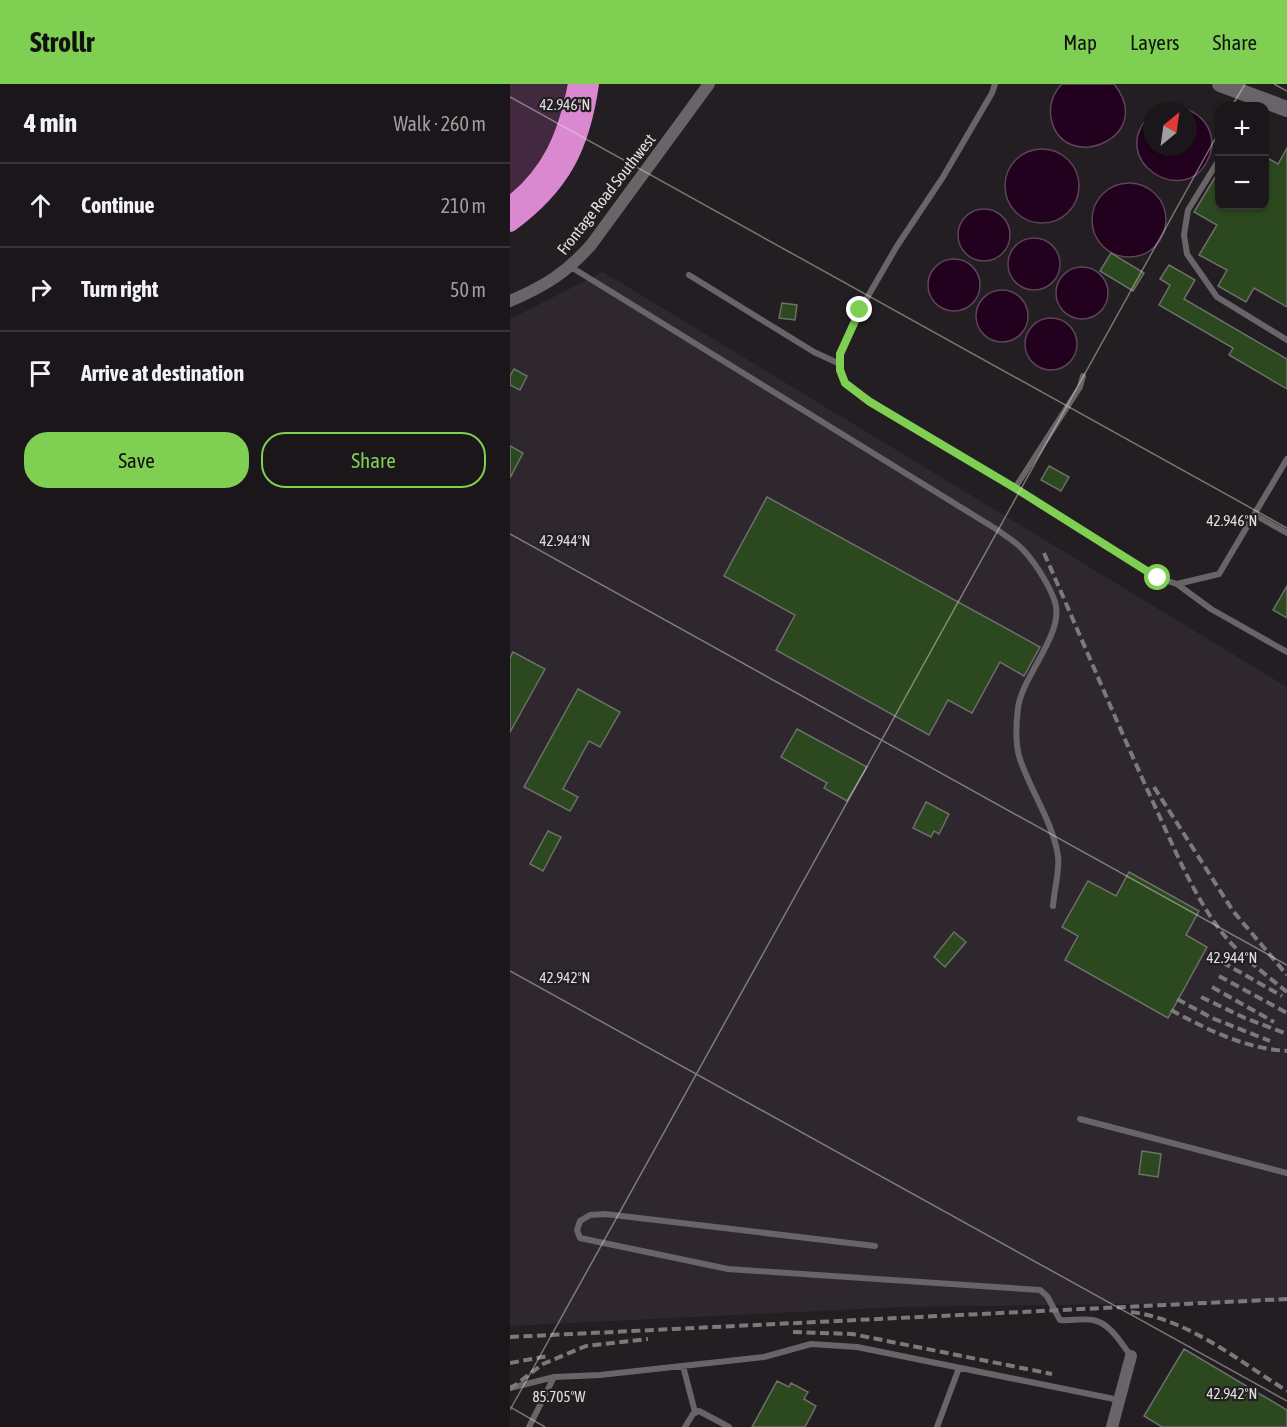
<!DOCTYPE html>
<html lang="en">
<head>
<meta charset="utf-8">
<style>
  :root { --surface:#1a1619; --page:#231f22; --text:#f1f3f6; --muted:#9f9fa2; --line:#383538; --accent:#7fd052 }
  body { margin:0; font-family:"Asap Condensed",sans-serif; background:var(--page); color:var(--text) }
  .controls { position:absolute; right:18px; top:18px; display:grid; overflow:hidden; border-radius:12px; box-shadow:0 2px 4px #0004 }
  .controls button { width:54px; height:54px; display:grid; place-items:center; padding:0; border:0; border-bottom:2px solid var(--line); background:var(--surface); color:var(--text); font:30px sans-serif }
  .compass { position:absolute; left:633px; top:18px; width:54px; height:54px; border-radius:50%; background:var(--surface); box-shadow:0 2px 4px #0004; rotate:29deg }
  .stop { position:absolute; width:18px; height:18px; margin:-14px; border:4px solid #7fd052; border-radius:50%; background:#fff }
  .stop.end { background:#7fd052; border-color:#fff; box-shadow:0 2px 6px #0008 }
  .list { margin:0; padding:0; list-style:none }
  h2 { display:flex; justify-content:space-between; align-items:center; height:78px; margin:0; padding:0 24px; font-size:26px }
  h2 small { font-size:20px; font-weight:400; color:var(--muted) }
  .list li { display:grid; grid-template-columns:39px 1fr auto; gap:18px; align-items:center; box-sizing:border-box; height:84px; padding:0 24px; border-top:2px solid var(--line) }
  .list b { display:block; font-size:22px; white-space:nowrap }
  .list em { font-size:20px; font-style:normal; color:var(--muted) }
  .actions { display:flex; gap:12px; padding:18px 24px }
  .actions a { flex:1; padding:14px 0; border:2px solid var(--accent); border-radius:24px; text-align:center; font-size:21px; color:var(--accent) }
  .actions .main { background:var(--accent); color:#111 }
  .icon { flex:none; width:33px; height:33px; fill:none; stroke:currentColor; stroke-width:2; stroke-linecap:round; stroke-linejoin:round }
  .map { position:relative; flex:none; width:777px; height:1343px; overflow:hidden }
  header { display:flex; align-items:center; gap:36px; box-sizing:border-box; height:84px; padding:0 30px; background:var(--accent); color:#111 }
  header strong { font-size:28px }
  nav { display:flex; gap:33px; margin-inline-start:auto; font-size:21px }
  main { display:flex }
  aside { flex:1; background:var(--surface) }
  .map>svg:first-child { display:block }
</style>
</head>
<body>
<header>
<strong>Strollr</strong>
<nav><a>Map</a><a>Layers</a><a>Share</a></nav>
</header>
<main>
<aside>
<h2>4 min<small>Walk · 260 m</small></h2>
<ul class="list">
<li><svg class="icon" aria-label="ahead" viewBox="0 0 24 24"><path d="M12 20V5M6 11l6-6 6 6"/></svg><div><b>Continue</b></div><em>210 m</em></li>
<li><svg class="icon" aria-label="right" viewBox="0 0 24 24"><path d="M7 20v-9h11M14 6l5 5-5 5"/></svg><div><b>Turn right</b></div><em>50 m</em></li>
<li><svg class="icon" aria-label="arrive" viewBox="0 0 24 24"><path d="M6 21V4h12l-3 4 3 4H6"/></svg><div><b>Arrive at destination</b></div></li>
</ul>
<div class="actions"><a class="main">Save</a><a>Share</a></div>
</aside>
<div class="map">
<svg width="777" height="1343" viewBox="0 0 777 1343">
  <rect width="100%" height="100%" fill="#221e21"/>
  <path fill="#2f272e" d="M93 188 777 603V1218L389 1223 0 1242V235Z"/>
  <path fill="#43293f" d="M0 0H67L60 33 0 122Z"/>
  <path fill="#22011f" stroke="#5c4459" stroke-width="1.5" d="M552 0H604C648 54 552 92 541 34 539 21 543 9 552 0Z
    M665 22C681 25 694 32 700 48 703 57 702 67 698 75 676 126 593 76 642 29V63H678V27H646L653 24Z
    M495 102a37 37 0 1 1 74 0a37 37 0 1 1-74 0Z
    M582 136a37 37 0 1 1 74 0a37 37 0 1 1-74 0Z
    M448 151a26 26 0 1 1 52 0a26 26 0 1 1-52 0Z
    M498 180a26 26 0 1 1 52 0a26 26 0 1 1-52 0Z
    M418 201a26 26 0 1 1 52 0a26 26 0 1 1-52 0Z
    M546 209a26 26 0 1 1 52 0a26 26 0 1 1-52 0Z
    M466 232a26 26 0 1 1 52 0a26 26 0 1 1-52 0Z
    M515 260a26 26 0 1 1 52 0a26 26 0 1 1-52 0Z"/>
  <path fill="#2c481e" stroke="#6c6f6b" stroke-width="1.5" d="M777 64V223L744 204 736 218 708 202 717 186 689 171 707 141 684 128 710 85V122H754V72L768 80Z
    M601 169 634 189 623 207 590 187Z
    M659 181 685 196 674 215 777 275V305L719 271 723 264 649 221 660 201 650 195Z
    M272 219 287 221 285 236 269 234Z
    M4 285 17 292 10 306 0 301V292Z
    M0 362 13 369 0 394Z
    M539 382 559 393 551 407 531 396Z
    M257 413 530 563 514 592 490 578 462 629 438 616 419 651 266 566 285 531 214 492Z
    M777 502V534L763 526Z
    M3 568 35 585 0 648V574Z
    M68 605 110 628 90 663 79 657 53 705 68 713 60 727 14 703Z
    M287 645 357 683 337 717 314 704 317 699 271 673Z
    M416 718 439 730 429 750 424 747 421 753 403 744Z
    M38 747 51 753 33 787 20 780Z
    M619 788 689 827 676 851 697 863 658 934 555 876 568 852 552 843 578 797 606 812Z
    M444 848 456 858 435 883 424 873Z
    M632 1067 651 1070 648 1093 629 1090Z
    M674 1265 777 1326V1343H652L634 1332Z
    M267 1297 279 1303 281 1299 298 1308 294 1315 306 1322 295 1343H242Z"/>
  <g fill="none" stroke-linecap="round" stroke-linejoin="round">
    <path stroke="#686468" stroke-width="6" d="M485 0 482 9 433 93 387 162 350 226 330 270V286L335 299 346 308 505 404 648 494 667 500 709 490 777 375
      M710 74 678 126 674 151 677 170 707 213 777 256
      M61 183 486 445C493 450 501 455 508 461 522 473 539 500 545 518 555 549 512 592 508 624 506 640 505 663 511 678 522 709 543 739 548 772 550 787 544 806 543 822
      M179 191 304 268 330 280
      M505 404 570 303 573 292
      M745 431 777 449
      M667 500 701 525 777 568
      M570 1035 777 1089
      M365 1162 95 1130 80 1131 70 1137 67 1146 70 1154 218 1185 530 1206 537 1212 550 1236C561 1237 573 1234 583 1236 600 1239 611 1259 621 1272
      M173 1282 185 1328
      M0 1304 44 1293 90 1291 254 1273 301 1260 347 1263 609 1316
      M19 1343 44 1293
      M175 1343 183 1330 189 1327 219 1343
      M427 1343 449 1284"/>
    <path stroke="#686468" stroke-width="12" d="M0 217C35 202 56 189 81 161L199 0
      M602 1343 621 1272"/>
    <path stroke="#686468" stroke-width="16" d="M710 0 777 25"/>
    <path stroke="#da89d0" stroke-width="18" d="M0 122C42 89 57 51 67 0
      M0 139C52 101 71 62 80 0"/>
    <path stroke="#7c797b" stroke-width="4" stroke-dasharray="9 4.5" stroke-linecap="butt" d="M534 469C570 551 605 634 642 716 663 761 681 807 710 846 728 870 754 889 777 908
      M644 703 723 827 777 891
      M712 878 772 912
      M709 892 777 929
      M702 903 764 938
      M691 913 735 934 777 950
      M667 915 702 934 760 957
      M661 926C698 946 734 964 777 967
      M621 1228C678 1235 729 1277 777 1307
      M283 1248 342 1250 542 1290
      M0 1253 777 1215
      M0 1279 38 1272
      M0 1305 33 1280 76 1262 138 1255"/>
  </g>
  <g fill="none" stroke-linecap="round" stroke-linejoin="round">
    <path stroke="#7fd052" stroke-width="8" d="M350 226 330 270V286L335 299 360 318 505 404 648 494"/>
  </g>
  <path fill="none" stroke="#e2dfe1" stroke-width="1.5" stroke-opacity="0.45" d="M764 0 777 7M0 13 777 444M722 22 735 0M0 450 777 881M0 887 777 1317M0 1323 35 1343M0 1326 710 46"/>
  <g text-anchor="middle" stroke-width="4.5" stroke-linejoin="round" paint-order="stroke">
    <g font-size="16" fill="#e2dfe1" stroke="#221e21">
      <text transform="translate(96 110) rotate(-52)" y="6">Frontage Road Southwest</text>
    </g>
  </g>
  <g font-size="15" text-anchor="middle" fill="#e2dfe1" stroke="#221e21" stroke-width="4.5" stroke-linejoin="round" paint-order="stroke">
    <text x="55" y="26">42.946°N</text>
    <text x="722" y="442">42.946°N</text>
    <text x="55" y="462">42.944°N</text>
    <text x="722" y="879">42.944°N</text>
    <text x="55" y="899">42.942°N</text>
    <text x="722" y="1315">42.942°N</text>
    <text x="49" y="1318">85.705°W</text>
  </g>
</svg>
<div class="controls">
<button>+</button>
<button>−</button>
</div>
<svg class="compass" viewBox="-18 -18 36 36"><path d="M0-13l5 13h-10z" fill="#e53935"/><path d="M0 13l5-13h-10z" fill="#9f9fa2"/></svg>
<div class="stop" style="left:648px;top:494px"></div>
<div class="stop end" style="left:350px;top:226px"></div>
</div>
</main>
</body>
</html>
